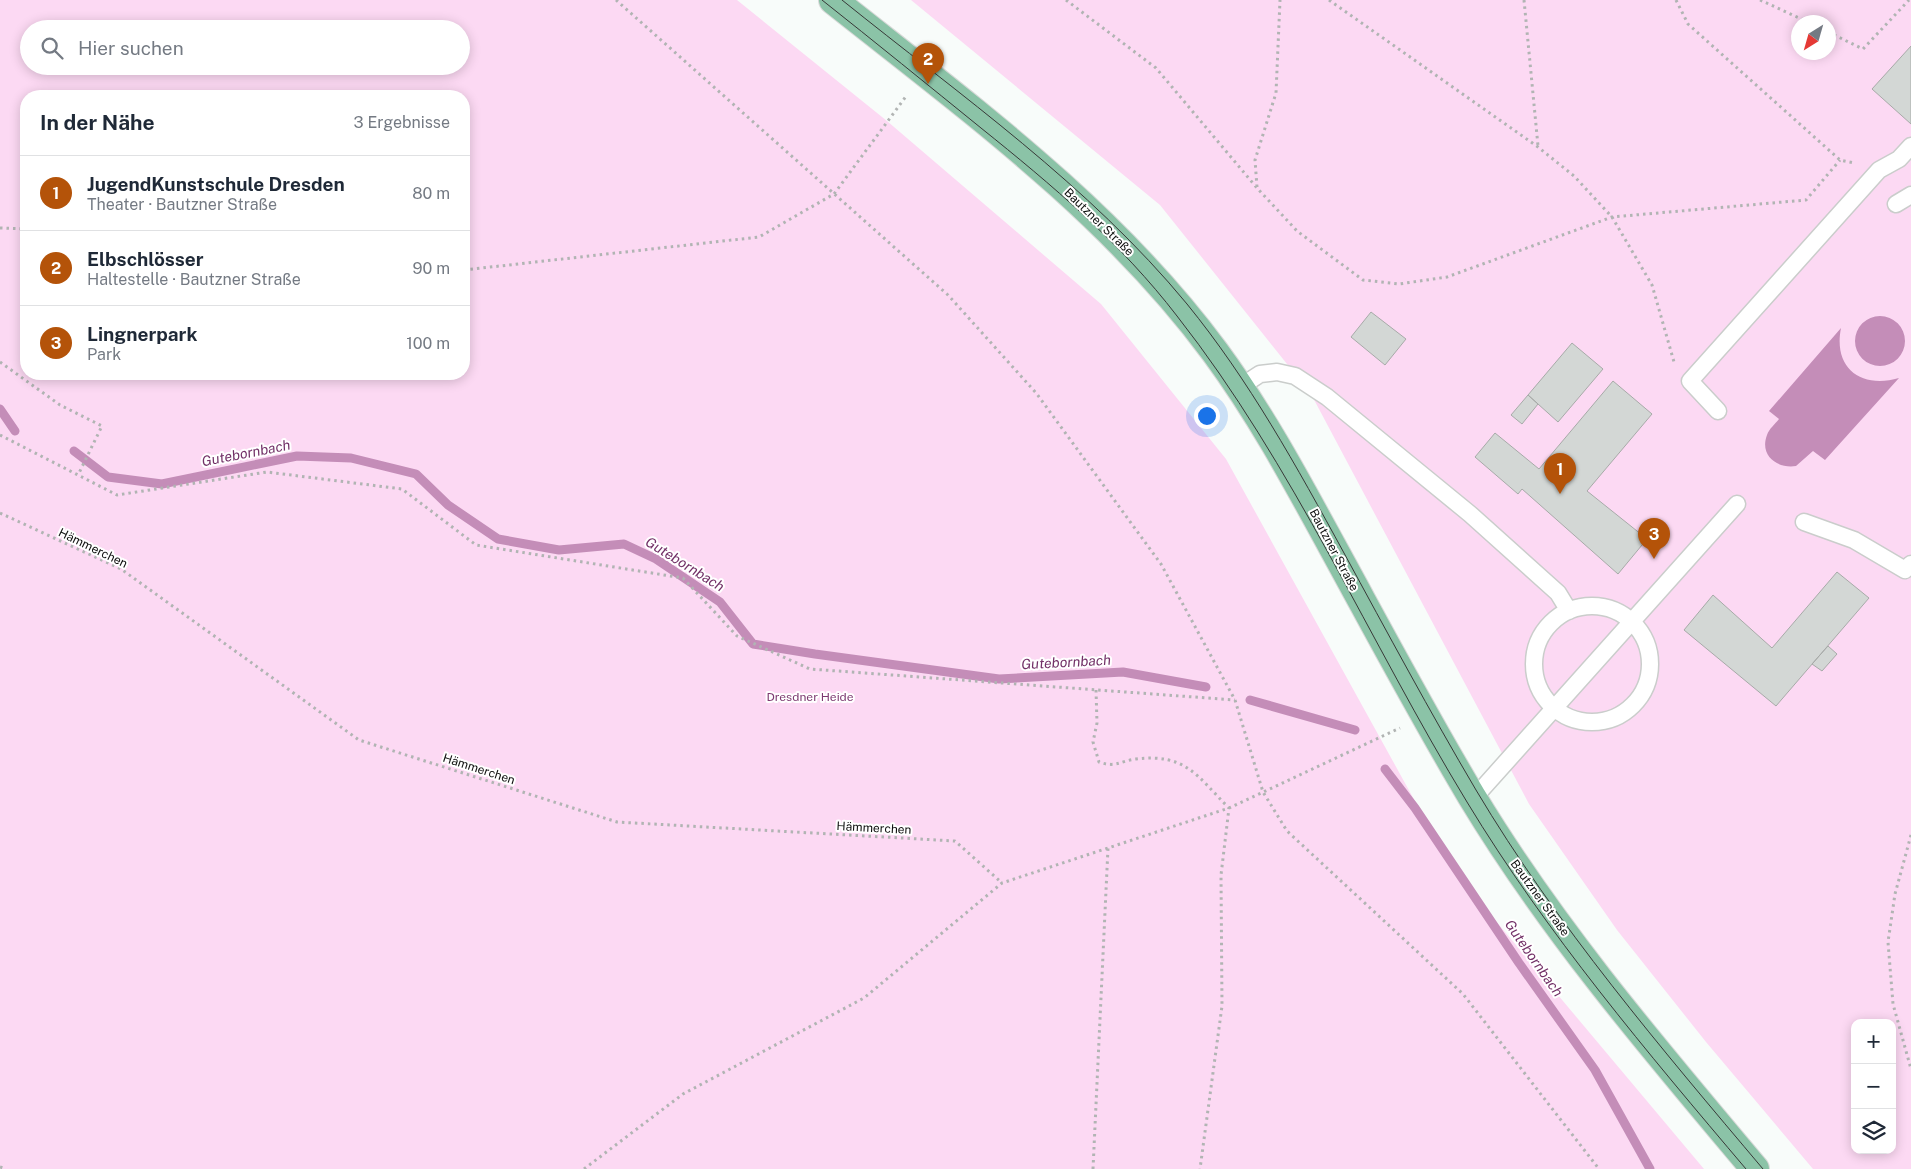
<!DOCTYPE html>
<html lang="de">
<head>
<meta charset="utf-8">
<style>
  :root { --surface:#fff; --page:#f2f2f3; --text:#1f2937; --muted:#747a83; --line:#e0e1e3; --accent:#b45309 }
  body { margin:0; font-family:"Public Sans",sans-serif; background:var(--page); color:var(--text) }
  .controls { position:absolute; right:15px; bottom:15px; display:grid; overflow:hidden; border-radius:10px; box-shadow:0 2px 12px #0003 }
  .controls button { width:45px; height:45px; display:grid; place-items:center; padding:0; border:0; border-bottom:1px solid var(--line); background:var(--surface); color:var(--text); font:25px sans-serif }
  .compass { position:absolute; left:1791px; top:15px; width:45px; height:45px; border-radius:50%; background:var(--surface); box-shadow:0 2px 12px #0003; rotate:217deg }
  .you { position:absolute; left:1206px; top:415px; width:18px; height:18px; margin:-12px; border:4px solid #fff; border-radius:50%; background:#1a73e8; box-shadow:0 0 0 8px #1a73e833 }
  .badge { display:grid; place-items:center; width:32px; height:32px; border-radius:50%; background:var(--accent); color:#fff; font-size:16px; font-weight:700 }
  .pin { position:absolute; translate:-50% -41px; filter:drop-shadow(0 1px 2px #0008) }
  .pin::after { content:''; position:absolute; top:26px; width:18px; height:15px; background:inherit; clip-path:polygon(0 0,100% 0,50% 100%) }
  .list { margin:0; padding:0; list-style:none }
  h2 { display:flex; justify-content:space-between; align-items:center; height:65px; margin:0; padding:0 20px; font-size:21px }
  h2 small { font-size:16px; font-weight:400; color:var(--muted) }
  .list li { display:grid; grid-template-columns:32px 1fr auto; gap:15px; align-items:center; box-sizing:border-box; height:75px; padding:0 20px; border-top:1px solid var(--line) }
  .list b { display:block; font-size:19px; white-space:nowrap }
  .list p { margin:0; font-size:16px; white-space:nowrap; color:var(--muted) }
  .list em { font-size:16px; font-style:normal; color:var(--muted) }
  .icon { flex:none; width:28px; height:28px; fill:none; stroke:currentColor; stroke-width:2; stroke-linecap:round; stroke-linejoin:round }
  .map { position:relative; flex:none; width:1911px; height:1169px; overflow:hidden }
  .search { position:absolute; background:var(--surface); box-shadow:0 2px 12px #0003; left:20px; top:20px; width:450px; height:55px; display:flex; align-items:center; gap:12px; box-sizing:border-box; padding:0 18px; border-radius:28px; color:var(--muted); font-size:19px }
  .panel { position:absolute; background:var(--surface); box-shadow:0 2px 12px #0003; left:20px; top:90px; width:450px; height:290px; border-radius:20px }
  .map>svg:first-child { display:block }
</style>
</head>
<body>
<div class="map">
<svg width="1911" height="1169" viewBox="0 0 1911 1169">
  <rect width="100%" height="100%" fill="#f8fcfa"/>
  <path fill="#fcd9f3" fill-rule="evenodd" d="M0 0H737L887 121 1101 304 1226 459 1453 870 1704 1169H0ZM29 29H461V66H29ZM26 96H464V374H26Z
    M911 0H1911V1169H1813L1706 1042 1617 930 1529 804 1311 394 1160 205ZM1798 22H1828V52H1798ZM1855 1023H1892V1150H1855Z"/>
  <path fill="#c48db8" d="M1855 341a25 25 0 1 1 50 0a25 25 0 1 1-50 0Z
    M1841 328C1833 368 1861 389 1899 378L1825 460 1813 451 1796 466C1778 469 1759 456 1767 435 1769 429 1775 424 1779 419L1769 411Z"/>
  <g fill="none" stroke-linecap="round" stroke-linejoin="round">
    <path stroke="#c48db8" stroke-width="9" d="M0 409 15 431
      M74 451 108 477 162 484 297 456 351 458 416 474 448 505 498 539 559 550 624 544 656 559 720 602 753 644 815 654 999 679 1123 672 1206 687
      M1250 700 1355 730
      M1385 769 1415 808 1519 963 1595 1070 1650 1169"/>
  </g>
  <path fill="#d3d7d5" stroke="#a7aaa8" d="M1911 46V124L1872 89Z
    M1371 312 1406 339 1385 365 1351 337Z
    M1572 343 1603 369 1558 422 1528 395Z
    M1613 381 1652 414 1587 491 1647 539 1618 574 1522 489 1518 494 1475 457 1495 433 1539 469Z
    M1528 395 1538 404 1522 424 1511 415Z
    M1837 572 1869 598 1776 706 1684 630 1713 595 1772 648Z
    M1828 646 1837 654 1822 671 1812 664Z"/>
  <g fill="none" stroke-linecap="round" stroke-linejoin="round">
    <g stroke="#cacdcb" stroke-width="19">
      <path id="service" d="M1896 204 1911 195
        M1240 387 1260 374 1277 372 1295 376 1327 397 1470 514 1558 593 1569 611
        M1718 411 1690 381 1879 170 1899 159 1911 146
        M1804 522 1854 540 1905 570 1911 564
        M1534 664a58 58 0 1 1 116 0a58 58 0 1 1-116 0Z
        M1473 799 1737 504"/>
    </g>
    <g stroke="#d8d9d8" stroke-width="30">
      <path id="primary" d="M833 0C969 108 1111 211 1215 352 1260 413 1296 480 1332 546 1378 630 1423 715 1472 797 1553 931 1655 1050 1755 1169"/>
    </g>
    <path stroke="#b1b4b3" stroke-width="3" stroke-dasharray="2.5 4" stroke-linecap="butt" d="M616 0 948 295 1037 394 1161 564 1235 700 1263 792 1287 831 1463 994 1599 1169
      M1066 0 1156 68 1257 188 1297 231 1363 280 1399 284 1447 277 1612 217 1806 200 1840 160
      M1329 0 1538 147 1574 176 1612 217 1652 285 1674 362
      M1524 0 1538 146
      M1676 0 1688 24 1840 160 1854 163
      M1760 0 1808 22
      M1828 32 1863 49 1909 0
      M1257 187 1255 160 1276 93 1280 0
      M0 228 26 229
      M464 270 759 237 834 194 907 95
      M0 362 60 405 102 426 78 475
      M0 435 117 495 267 472 402 489 476 545 683 578 737 636 810 669 1235 700
      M0 513 121 569 359 740 617 822 955 841 1002 883
      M1096 690 1097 723 1093 742 1099 762C1116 768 1120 761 1136 759 1186 753 1197 776 1229 808L1221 875 1222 1006 1200 1169
      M1911 835 1895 894 1888 942 1893 1004 1911 1069
      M0 1167 6 1169
      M584 1169 683 1094 864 998 1002 883 1229 808 1400 728
      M1093 1169 1108 848"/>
    <use href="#service" stroke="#fff" stroke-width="16"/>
    <use href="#primary" stroke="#8bc3a7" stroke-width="28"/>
    <path stroke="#373837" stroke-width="1" d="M822 0C875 42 928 85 981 128 1052 185 1121 243 1177 316 1294 465 1369 641 1467 802 1547 934 1647 1052 1746 1169
      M842 0C961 96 1089 185 1187 304 1249 380 1297 467 1344 553 1387 632 1430 712 1476 790 1557 926 1661 1048 1763 1169"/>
  </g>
  <g text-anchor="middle" stroke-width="4" stroke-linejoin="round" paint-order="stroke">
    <g font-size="12" fill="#0e0f0e" stroke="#fff">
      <text transform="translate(1099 222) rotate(44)" y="4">Bautzner Straße</text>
      <text transform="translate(93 548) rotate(26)" y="4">Hämmerchen</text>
      <text transform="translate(1334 550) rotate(62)" y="4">Bautzner Straße</text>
      <text transform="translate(479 769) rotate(18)" y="4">Hämmerchen</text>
      <text transform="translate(874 828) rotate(3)" y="4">Hämmerchen</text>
      <text transform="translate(1540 898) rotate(54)" y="4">Bautzner Straße</text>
    </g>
    <g font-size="12" fill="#7c3970" stroke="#fff">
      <text x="810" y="701">Dresdner Heide</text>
    </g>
    <g font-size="14" font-style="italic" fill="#723067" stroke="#fff">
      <text transform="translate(246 453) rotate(-11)" y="5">Gutebornbach</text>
      <text transform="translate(685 564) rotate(32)" y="5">Gutebornbach</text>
      <text transform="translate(1066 662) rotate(-3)" y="5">Gutebornbach</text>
      <text transform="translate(1534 958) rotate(55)" y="5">Gutebornbach</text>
    </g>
  </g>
</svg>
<div class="controls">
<button>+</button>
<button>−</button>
<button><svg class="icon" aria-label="layers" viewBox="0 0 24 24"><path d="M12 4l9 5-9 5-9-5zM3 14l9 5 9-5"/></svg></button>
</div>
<svg class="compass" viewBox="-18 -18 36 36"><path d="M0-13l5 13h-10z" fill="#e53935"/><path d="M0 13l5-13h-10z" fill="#747a83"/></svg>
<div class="you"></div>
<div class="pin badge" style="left:1560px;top:494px">1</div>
<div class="pin badge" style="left:928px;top:84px">2</div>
<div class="pin badge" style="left:1654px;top:559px">3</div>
<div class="search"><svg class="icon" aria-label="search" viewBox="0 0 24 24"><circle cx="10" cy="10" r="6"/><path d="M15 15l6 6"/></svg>Hier suchen</div>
<section class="panel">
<h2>In der Nähe<small>3 Ergebnisse</small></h2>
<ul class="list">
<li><span class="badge">1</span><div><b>JugendKunstschule Dresden</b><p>Theater · Bautzner Straße</p></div><em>80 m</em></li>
<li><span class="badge">2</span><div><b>Elbschlösser</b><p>Haltestelle · Bautzner Straße</p></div><em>90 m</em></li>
<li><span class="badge">3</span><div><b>Lingnerpark</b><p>Park</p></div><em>100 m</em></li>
</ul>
</section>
</div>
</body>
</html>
